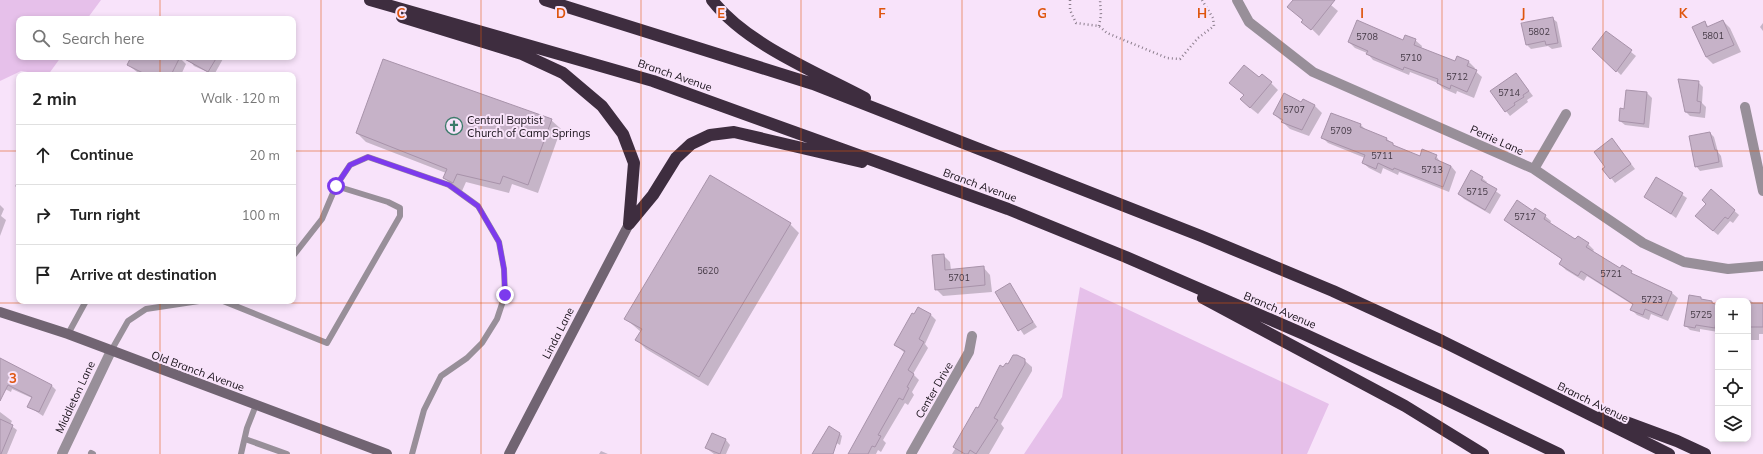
<!DOCTYPE html>
<html lang="en">
<head>
<meta charset="utf-8">
<style>
  :root { --surface:#fff; --page:#f6f6f6; --text:#222; --muted:#767676; --line:#e0e0e0 }
  body { margin:0; font-family:Mulish,sans-serif; background:var(--page); color:var(--text) }
  .controls { position:absolute; right:12px; bottom:12px; display:grid; overflow:hidden; border-radius:8px; box-shadow:0 2px 6px #0003 }
  .controls button { width:36px; height:36px; display:grid; place-items:center; padding:0; border:0; border-bottom:1px solid var(--line); background:var(--surface); color:var(--text); font:20px sans-serif }
  .stop { position:absolute; width:12px; height:12px; margin:-9px; border:3px solid #7c3aed; border-radius:50%; background:#fff }
  .stop.end { background:#7c3aed; border-color:#fff; box-shadow:0 1px 4px #0008 }
  .list { margin:0; padding:0; list-style:none }
  h2 { display:flex; justify-content:space-between; align-items:center; height:52px; margin:0; padding:0 16px; font-size:17px }
  h2 small { font-size:13px; font-weight:400; color:var(--muted) }
  .list li { display:grid; grid-template-columns:26px 1fr auto; gap:12px; align-items:center; box-sizing:border-box; height:60px; padding:0 16px; border-top:1px solid var(--line) }
  .list b { display:block; font-size:15px; white-space:nowrap }
  .list em { font-size:13px; font-style:normal; color:var(--muted) }
  .icon { flex:none; width:22px; height:22px; fill:none; stroke:currentColor; stroke-width:2; stroke-linecap:round; stroke-linejoin:round }
  .map { position:relative; flex:none; width:1763px; height:454px; overflow:hidden }
  .search { position:absolute; background:var(--surface); box-shadow:0 2px 6px #0003; left:16px; top:16px; width:280px; height:44px; display:flex; align-items:center; gap:10px; box-sizing:border-box; padding:0 14px; border-radius:8px; color:var(--muted); font-size:15px }
  .panel { position:absolute; background:var(--surface); box-shadow:0 2px 6px #0003; left:16px; top:72px; width:280px; height:232px; border-radius:8px }
  .map>svg:first-child { display:block }
</style>
</head>
<body>
<div class="map">
<svg width="1763" height="454" viewBox="0 0 1763 454">
  <rect width="100%" height="100%" fill="#f8e3fa"/>
  <path fill="#e6c0ea" d="M0 0H101L87 19H19V57H61L48 75 21 71 0 81Z
    M1080 287 1329 404 1307 454H1024L1062 397Z"/>
  <path fill="#0003" d="M1294 0H1325L1338 11 1319 36 1289 7Z
    M1552 18 1557 22 1562 47 1552 49 1548 46 1531 49 1527 45Z
    M1723 21 1730 28 1741 52 1713 64 1706 57 1693 28 1705 23 1709 27Z
    M1763 23V31L1760 27Z
    M1606 32 1636 56 1621 75 1594 49Z
    M1415 40 1422 46 1421 49 1455 62 1458 57 1469 62 1475 68 1474 70 1482 77 1474 98 1457 91 1456 94 1444 89 1438 83 1410 72 1409 75 1373 60 1367 53 1355 48 1349 42Z
    M132 57H179L186 64 181 75H141L128 65Z
    M192 57H224L214 75 194 66 190 61Z
    M1516 74 1533 96 1527 100 1528 102 1510 116 1506 111Z
    M1259 79 1271 83 1278 90 1258 114 1248 106 1244 95 1238 90Z
    M1698 82 1703 87 1702 103 1706 107 1705 118 1690 116 1685 111Z
    M1627 91 1647 93 1652 98 1649 128 1625 125 1620 121 1625 110Z
    M1303 100 1315 106 1322 113 1309 136 1290 129 1274 114 1301 104Z
    M551 120 561 129 538 193 512 184 509 193 466 182 462 191 454 187 444 178 446 173 366 142 357 133Z
    M1360 124 1366 130 1387 139 1396 147 1420 158 1436 156 1441 163 1451 166 1456 172 1449 192 1399 172 1398 175 1383 168 1381 174 1369 168 1363 163 1365 158 1328 143 1322 137Z
    M1710 133 1714 137 1718 152 1721 156 1723 167 1700 171 1696 166Z
    M1616 144 1635 169 1615 183 1604 169Z
    M1482 178 1487 182 1486 184 1501 195 1490 214 1464 199 1459 194Z
    M1657 178 1687 198 1676 218 1646 196Z
    M19 179V190L15 186Z
    M1711 190 1739 215 1733 223 1730 221 1718 235 1701 221Z
    M0 205 4 209 1 216 6 220 0 236Z
    M1533 212 1545 216 1551 221 1550 224 1576 241 1588 244 1594 250 1592 252 1621 270 1622 266 1636 277 1672 293 1678 298 1668 321 1651 314 1649 320 1637 315 1631 309 1633 305 1587 276 1584 281 1566 270 1560 264 1563 260 1512 226 1506 220Z
    M790 224 799 233 708 386 646 349 637 340 641 332 626 319Z
    M943 255 950 262 951 270 983 267 990 275 992 292 943 296 936 289Z
    M1009 285 1037 327 1024 335 996 293Z
    M1690 296 1712 302 1718 306V332L1700 329V332L1690 330 1686 326Z
    M1750 300 1754 304H1763V334H1759V340H1748V301H1739Z
    M931 315 936 320 925 344 928 348 913 374 919 380 912 392 914 395 908 405 905 403 883 440 886 443 881 452 878 450 876 454H850L905 353 895 345Z
    M0 360 52 386 56 390 43 416 28 406 32 398 12 389 11 392 5 389 0 393Z
    M1024 360 1032 367V371L1001 424 1004 428 989 454H952L1004 368 1008 365Z
    M0 412 12 421 10 425 17 430 7 454H0Z
    M712 434 726 440 730 445 726 454H714L706 448Z
    M840 434 842 436 840 445 826 437Z
    M601 451 608 454H599Z"/>
  <path fill="#c6b2c8" stroke="#a893aa" d="M1293 0H1335L1311 30 1301 22 1303 20 1287 7Z
    M1553 17 1558 43 1546 45 1545 41 1526 45 1521 23Z
    M1357 20 1403 40 1405 35 1416 39 1414 45 1455 61 1457 56 1469 61 1467 66 1477 70 1467 92 1451 85 1450 89 1437 83 1438 79 1404 67 1403 70 1366 54 1368 51 1348 42Z
    M1723 20 1734 45 1706 57 1692 27 1705 21 1707 27Z
    M1606 31 1632 50 1616 72 1592 49Z
    M131 57H180L171 75H147L127 65Z
    M181 57H217L208 72Z
    M383 59 552 119 528 185 503 176 500 184 457 174 453 183 443 178 447 169 356 133Z
    M1244 65 1259 77 1262 74 1272 82 1250 108 1240 99 1244 95 1229 83Z
    M1516 73 1529 91 1523 95 1524 97 1514 103 1515 105 1505 112 1490 91Z
    M1678 79 1699 81 1697 101 1701 102 1700 113 1685 112Z
    M1626 90 1647 92 1644 124 1619 121 1620 108 1624 109Z
    M1284 93 1301 102 1303 99 1315 105 1302 130 1281 122 1283 120 1273 114Z
    M1331 113 1361 124 1360 127 1387 138 1386 140 1393 143V145L1420 156 1422 149 1437 155 1435 159 1451 166 1443 187 1394 168 1393 170 1378 163 1376 169 1362 163 1365 155 1321 138Z
    M1710 132 1715 150H1717L1719 162 1695 167 1689 136Z
    M1612 138 1631 164 1610 179 1602 169 1605 167 1594 152Z
    M1471 170 1483 177 1481 180 1497 189 1485 210 1458 194Z
    M710 175 791 223 699 377 635 340 642 329 624 319Z
    M1656 177 1683 193 1671 214 1644 197Z
    M1711 189 1735 210 1728 219 1725 217 1713 231 1695 216 1706 204 1702 200Z
    M1517 200 1533 211 1535 208 1546 215 1544 219 1575 239 1578 236 1589 243 1586 247 1620 268 1622 265 1632 271 1631 273 1672 292 1662 316 1645 309 1643 315 1630 310 1633 304 1581 271 1578 276 1559 264 1562 259 1504 220Z
    M944 254 945 270 984 266 985 285 935 290 932 255Z
    M1010 283 1033 322 1018 331 995 292Z
    M1689 295 1701 297V299L1712 301V303L1718 305 1715 328 1696 325 1695 328 1684 326Z
    M1748 303H1763V327H1748Z
    M918 307 931 314 919 339 924 342 908 370 914 374 907 387 909 388 903 400 899 398 878 435 881 436 875 447 872 446 868 454H848L905 351 894 345 912 313 914 314Z
    M1013 355H1017L1025 359V364L994 418 998 420 976 454 970 450 968 454H965L953 447 976 407 978 408 1000 365 1003 367 1006 363 1008 364Z
    M0 358 52 385 39 412 27 407 32 397 8 385 0 401Z
    M0 419 13 425 1 454H0Z
    M829 426 840 433 833 454H812Z
    M712 433 726 439 720 454 705 448Z"/>
  <g fill="none" stroke-linecap="round" stroke-linejoin="round">
    <path stroke="#8c7e8d" stroke-width="2.5" stroke-dasharray="1 3" stroke-linecap="butt" d="M1070 0V10L1076 23 1099 26 1107 33 1167 58 1180 59 1198 38 1214 26 1213 18 1202 0
      M1099 26 1101 15 1100 0"/>
    <path stroke="#988f99" stroke-width="6" d="M293 256 322 219 336 186 350 165 368 157 449 185 478 206 499 242 504 269 505 295 497 319 482 343 467 358 441 376 424 410 412 454
      M223 301 327 343 400 216V208L388 202 336 186
      M68 334 86 301
      M111 351 128 321 146 309 199 301
      M245 439 287 454
      M91 453 93 454
      M241 454 247 428 256 405"/>
    <path stroke="#988f99" stroke-width="10" d="M1237 0 1249 22 1313 72 1534 169 1643 243 1684 262 1728 269 1763 266
      M1745 107 1763 191
      M1534 169 1566 114
      M62 454 111 351
      M911 454 969 352 972 336"/>
    <path stroke="#716472" stroke-width="10" d="M0 312 68 334 387 454
      M509 454 629 224"/>
    <path stroke="#3e2d3f" stroke-width="12" d="M370 0 653 81 1008 209 1126 257 1306 335 1443 398 1559 454
      M545 0 813 84 1201 236 1333 291 1442 341 1669 454
      M712 0C746 44 816 72 865 98
      M402 17 522 54 563 73 602 106 623 134 634 163 629 224
      M629 224 653 195 676 158 691 144 710 135 734 132 862 162
      M1203 298 1405 406 1483 454
      M1604 414 1677 441 1705 454"/>
  </g>
  <g fill="none" stroke-linecap="round" stroke-linejoin="round">
    <path stroke="#7c3aed" stroke-width="5" d="M336 186 350 165 368 157 449 185 478 206 499 242 504 269 505 295"/>
  </g>
  <path fill="none" stroke="#de550d" stroke-width="1" stroke-opacity="0.55" d="M160 0V19M321 0V454M481 0V454M641 0V454M801 0V454M962 0V454M1122 0V454M1282 0V454M1442 0V454M1603 0V454M160 57V75M0 151H19M293 151H1763M160 301V454M0 303H1718M1748 303H1763"/>
  <defs>
    <g id="church-ring" transform="scale(0.9)"><circle r="9.5" fill="#f8e3fa" stroke="#3b7b6a" stroke-width="1.5"/><path d="M-1.2-6h2.4v3.5h3.3v2.4h-3.3V6h-2.4V-.1h-3.3v-2.4h3.3Z" fill="#3b7b6a"/></g>
  </defs>
  <g fill-rule="evenodd">
    <use href="#church-ring" x="454" y="126"/>
  </g>
  <g text-anchor="middle" stroke-width="4" stroke-linejoin="round" paint-order="stroke">
    <g font-size="9" fill="#443945">
      <text x="1539" y="35">5802</text>
      <text x="1713" y="39">5801</text>
      <text x="1367" y="40">5708</text>
      <text x="1411" y="61">5710</text>
      <text x="1457" y="80">5712</text>
      <text x="1509" y="96">5714</text>
      <text x="1294" y="113">5707</text>
      <text x="1341" y="134">5709</text>
      <text x="1382" y="159">5711</text>
      <text x="1432" y="173">5713</text>
      <text x="1477" y="195">5715</text>
      <text x="1525" y="220">5717</text>
      <text x="708" y="274">5620</text>
      <text x="1611" y="277">5721</text>
      <text x="959" y="281">5701</text>
      <text x="1652" y="303">5723</text>
      <text x="1701" y="318">5725</text>
    </g>
    <g font-size="11" fill="#181119" stroke="#f8e3fa">
      <text transform="translate(675 75) rotate(19)" y="4">Branch Avenue</text>
      <text transform="translate(1497 140) rotate(24)" y="4">Perrie Lane</text>
      <text transform="translate(980 185) rotate(20)" y="4">Branch Avenue</text>
      <text transform="translate(1280 310) rotate(23)" y="4">Branch Avenue</text>
      <text transform="translate(558 333) rotate(-63)" y="4">Linda Lane</text>
      <text transform="translate(198 371) rotate(20)" y="4">Old Branch Avenue</text>
      <text transform="translate(934 390) rotate(-60)" y="4">Center Drive</text>
      <text transform="translate(75 397) rotate(-65)" y="4">Middleton Lane</text>
      <text transform="translate(1593 402) rotate(26)" y="4">Branch Avenue</text>
    </g>
    <g font-size="11" fill="#181119" stroke="#f8e3fa" text-anchor="start">
      <text x="467" y="124">Central Baptist<tspan x="467" dy="13">Church of Camp Springs</tspan></text>
    </g>
  </g>
  <g font-size="13" text-anchor="middle" font-weight="bold" fill="#de550d" stroke="#f8e3fa" stroke-width="4" stroke-linejoin="round" paint-order="stroke">
    <text x="401" y="18">C</text>
    <text x="561" y="18">D</text>
    <text x="721" y="18">E</text>
    <text x="882" y="18">F</text>
    <text x="1042" y="18">G</text>
    <text x="1202" y="18">H</text>
    <text x="1362" y="18">I</text>
    <text x="1523" y="18">J</text>
    <text x="1683" y="18">K</text>
    <text x="13" y="383">3</text>
  </g>
</svg>
<div class="controls">
<button>+</button>
<button>−</button>
<button><svg class="icon" aria-label="locate" viewBox="0 0 24 24"><circle cx="12" cy="12" r="6"/><path d="M12 2v4M12 18v4M2 12h4M18 12h4"/></svg></button>
<button><svg class="icon" aria-label="layers" viewBox="0 0 24 24"><path d="M12 4l9 5-9 5-9-5zM3 14l9 5 9-5"/></svg></button>
</div>
<div class="stop" style="left:336px;top:186px"></div>
<div class="stop end" style="left:505px;top:295px"></div>
<div class="search"><svg class="icon" aria-label="search" viewBox="0 0 24 24"><circle cx="10" cy="10" r="6"/><path d="M15 15l6 6"/></svg>Search here</div>
<section class="panel">
<h2>2 min<small>Walk · 120 m</small></h2>
<ul class="list">
<li><svg class="icon" aria-label="ahead" viewBox="0 0 24 24"><path d="M12 20V5M6 11l6-6 6 6"/></svg><div><b>Continue</b></div><em>20 m</em></li>
<li><svg class="icon" aria-label="right" viewBox="0 0 24 24"><path d="M7 20v-9h11M14 6l5 5-5 5"/></svg><div><b>Turn right</b></div><em>100 m</em></li>
<li><svg class="icon" aria-label="arrive" viewBox="0 0 24 24"><path d="M6 21V4h12l-3 4 3 4H6"/></svg><div><b>Arrive at destination</b></div></li>
</ul>
</section>
</div>
</body>
</html>
